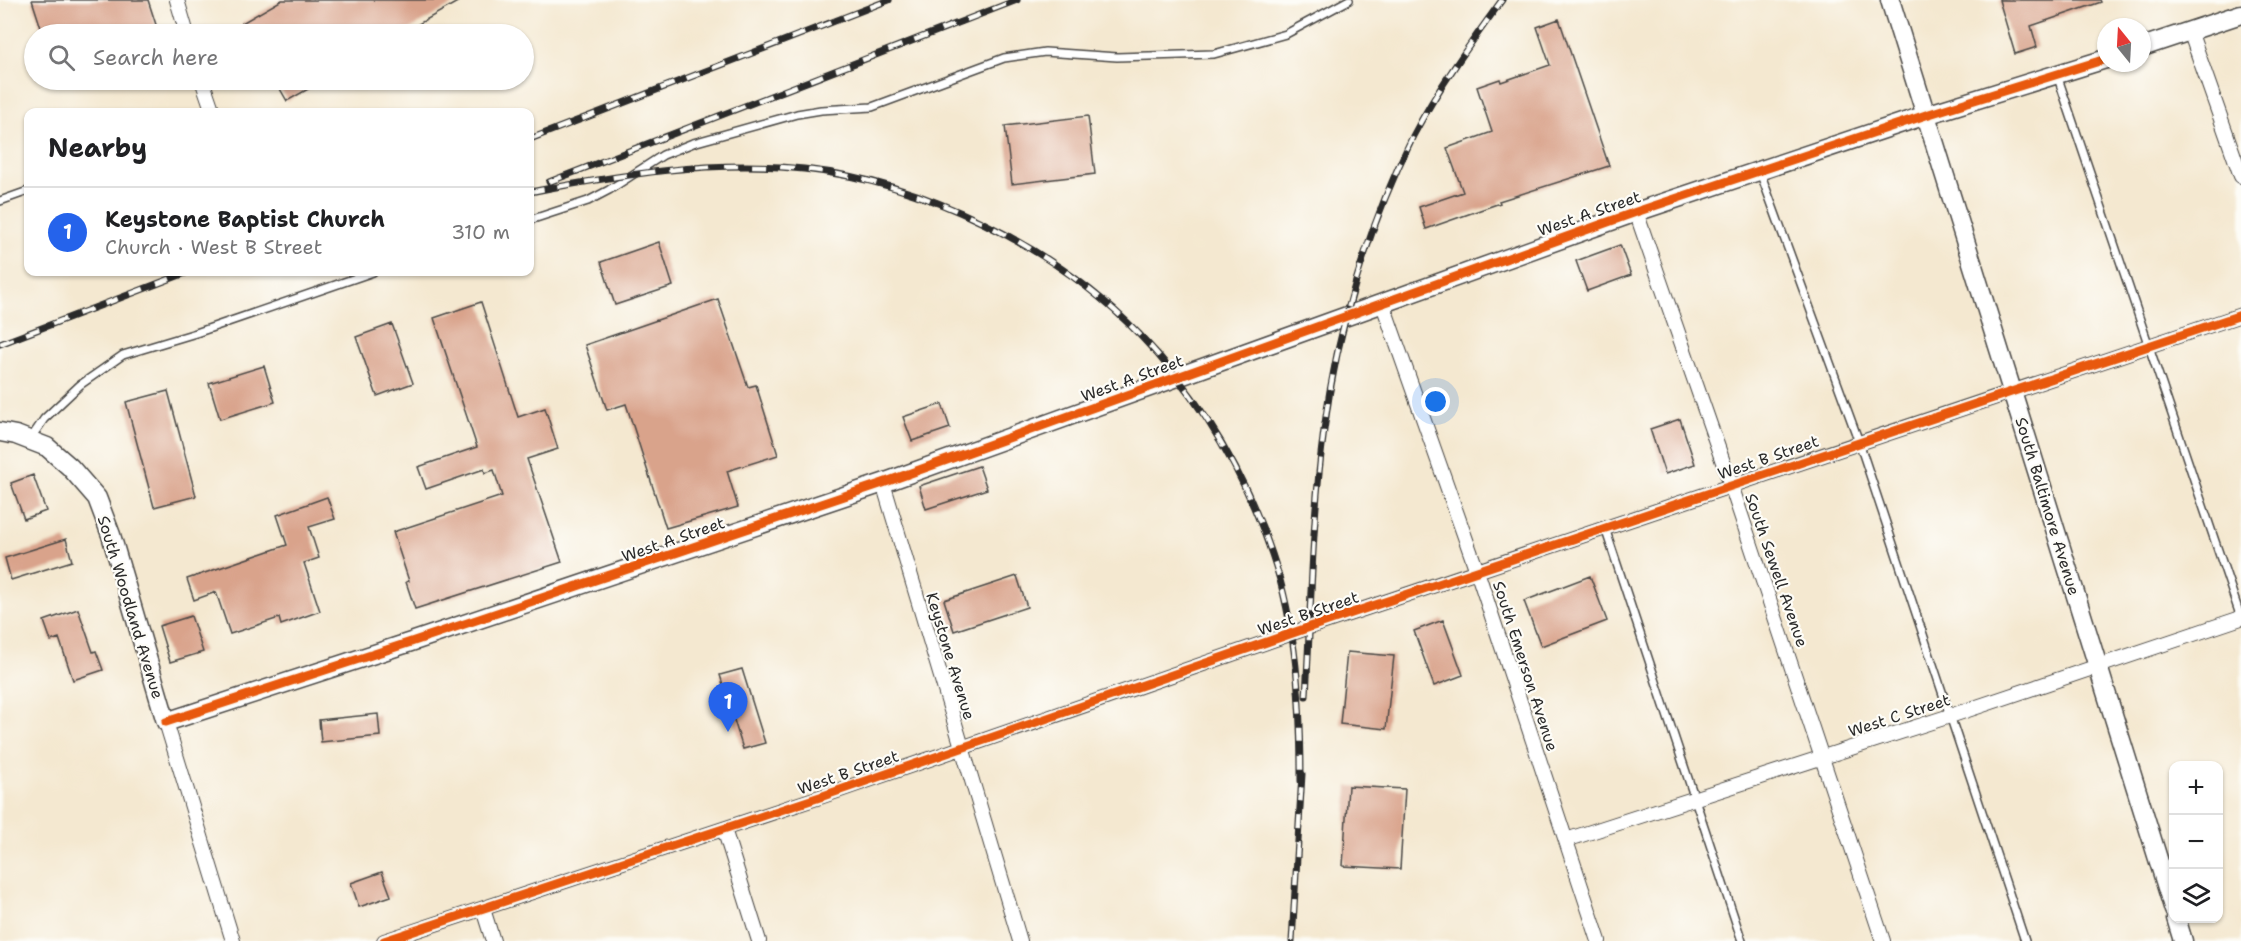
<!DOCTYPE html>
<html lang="en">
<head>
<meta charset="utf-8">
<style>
  :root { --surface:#fff; --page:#f6f6f6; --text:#202124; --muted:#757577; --line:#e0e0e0; --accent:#2563eb }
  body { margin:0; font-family:"Shantell Sans",sans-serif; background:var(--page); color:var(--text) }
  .controls { position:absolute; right:18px; bottom:18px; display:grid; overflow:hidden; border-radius:12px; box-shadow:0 2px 4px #0004 }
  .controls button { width:54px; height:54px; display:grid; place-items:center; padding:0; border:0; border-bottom:2px solid var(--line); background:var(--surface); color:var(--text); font:30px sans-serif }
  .compass { position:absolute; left:2097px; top:18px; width:54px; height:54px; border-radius:50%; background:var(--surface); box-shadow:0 2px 4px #0004; rotate:342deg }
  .you { position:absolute; left:1436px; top:402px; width:21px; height:21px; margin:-15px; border:4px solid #fff; border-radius:50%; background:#1a73e8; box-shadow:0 0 0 9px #1a73e833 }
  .badge { display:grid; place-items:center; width:39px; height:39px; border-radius:50%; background:var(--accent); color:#fff; font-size:20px; font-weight:700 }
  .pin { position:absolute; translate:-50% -50px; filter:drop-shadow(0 2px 3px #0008) }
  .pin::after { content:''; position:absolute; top:32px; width:21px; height:18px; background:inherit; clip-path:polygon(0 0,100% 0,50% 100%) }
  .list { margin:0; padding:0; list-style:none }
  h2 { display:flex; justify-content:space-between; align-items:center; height:78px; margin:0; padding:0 24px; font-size:26px }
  h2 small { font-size:20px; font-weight:400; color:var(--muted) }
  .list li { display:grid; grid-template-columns:39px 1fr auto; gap:18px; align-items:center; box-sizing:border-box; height:90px; padding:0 24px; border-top:2px solid var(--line) }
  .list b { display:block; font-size:22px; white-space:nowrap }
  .list p { margin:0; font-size:20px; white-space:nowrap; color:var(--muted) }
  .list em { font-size:20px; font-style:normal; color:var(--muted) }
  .icon { flex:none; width:33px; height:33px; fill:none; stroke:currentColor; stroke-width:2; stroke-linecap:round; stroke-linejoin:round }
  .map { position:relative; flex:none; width:2241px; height:941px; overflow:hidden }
  .search { position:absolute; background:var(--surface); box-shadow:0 2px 4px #0004; left:24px; top:24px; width:510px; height:66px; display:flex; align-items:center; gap:15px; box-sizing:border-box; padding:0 21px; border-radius:33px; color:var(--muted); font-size:22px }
  .panel { position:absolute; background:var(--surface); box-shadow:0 2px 4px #0004; left:24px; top:108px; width:510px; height:168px; border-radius:12px }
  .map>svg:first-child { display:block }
</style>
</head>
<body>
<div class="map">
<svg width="2241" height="941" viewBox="0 0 2241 941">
  <rect width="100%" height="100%" fill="#fdfcf7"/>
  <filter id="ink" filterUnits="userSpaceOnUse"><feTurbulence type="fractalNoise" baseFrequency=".0167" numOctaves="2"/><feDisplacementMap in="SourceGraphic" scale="12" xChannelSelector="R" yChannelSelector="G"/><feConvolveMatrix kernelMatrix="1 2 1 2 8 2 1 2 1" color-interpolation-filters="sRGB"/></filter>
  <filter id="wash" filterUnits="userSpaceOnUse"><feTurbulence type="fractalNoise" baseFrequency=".008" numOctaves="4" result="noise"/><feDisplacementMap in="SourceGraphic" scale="24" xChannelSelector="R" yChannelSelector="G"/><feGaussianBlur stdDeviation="1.35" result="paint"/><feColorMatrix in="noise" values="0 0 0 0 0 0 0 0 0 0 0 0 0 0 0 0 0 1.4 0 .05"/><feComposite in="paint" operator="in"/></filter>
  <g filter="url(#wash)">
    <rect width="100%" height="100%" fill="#f4e8d0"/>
    <g id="blocks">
      <path fill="#d9a38b" d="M32 0H148L159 34H43Z
        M282 0H461L401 34H249L242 23Z
        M1999 0H2100L2101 2 2031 26 2037 47 2015 54Z
        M1559 19 1609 166 1499 201 1500 203 1426 229 1419 207 1463 192 1447 148 1492 132 1477 87 1500 79 1501 82 1550 65 1537 27Z
        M275 80H324L287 101Z
        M1088 116 1095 174 1012 184 1005 126Z
        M659 242 673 286 615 305 601 262Z
        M1620 245 1631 275 1587 291 1576 261Z
        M718 299 748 387 756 385 778 455 727 471 738 507 666 528 626 404 607 410 585 345Z
        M481 302 518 417 545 408 558 449 527 459 562 562 415 609 406 582 409 581 393 532 502 496 494 470 485 473 484 469 426 489 418 467 477 447 434 318Z
        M392 324 413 383 377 396 356 337Z
        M264 366 275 402 220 419 209 383Z
        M168 391 196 496 154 507 126 402Z
        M942 404 950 428 912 441 903 417Z
        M1680 419 1695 464 1665 474 1650 429Z
        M979 466 987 489 926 509 919 486Z
        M33 475 46 511 24 519 11 483Z
        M327 497 335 519 309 527 319 558 304 563 320 611 281 625 279 618 230 634 216 592 194 600 187 579 287 545 277 515Z
        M66 539 72 561 11 580 5 558Z
        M1017 576 1027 607 954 631 944 600Z
        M1590 576 1607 621 1541 646 1524 601Z
        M78 609 93 652 96 651 103 670 73 680 59 638 51 641 44 621Z
        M191 616 203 652 170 662 159 626Z
        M1443 620 1463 675 1434 686 1414 631Z
        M1347 652 1394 656 1386 729 1340 724Z
        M742 669 765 743 743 749 720 675Z
        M378 714 380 736 321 742 319 720Z
        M1348 786 1405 789 1400 869 1343 866Z
        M382 872 391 896 359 907 351 883Z"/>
    </g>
  </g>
  <g filter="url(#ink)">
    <use href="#blocks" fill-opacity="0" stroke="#494744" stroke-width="1.5"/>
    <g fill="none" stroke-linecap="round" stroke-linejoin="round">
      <g stroke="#494744" stroke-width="10">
        <path id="service" d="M2057 75 2241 618
          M1760 172 1859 442 2025 941
          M0 201 28 191
          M530 220 588 201 609 190 663 155 693 143 797 114 821 110 872 107 1004 58 1045 52 1117 57 1214 54 1286 34 1349 0
          M31 438 44 419 80 385 123 355 196 333 373 272
          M1605 528 1742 941"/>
      </g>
      <g stroke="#494744" stroke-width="16">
        <path id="minor" d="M177 0 187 34
          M2190 31 2241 176
          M202 80 213 112
          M1636 212 1731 485 1883 941
          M1382 302 1477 571 1599 941
          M883 483 1020 941
          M166 722 233 941
          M724 829 759 941
          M1566 840 1950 716 2241 618
          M483 909 493 941
          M384 941 823 796 1310 627 2241 315"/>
      </g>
      <g stroke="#494744" stroke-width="21">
        <path id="tertiary" d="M1890 0 2174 910
          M2142 47 2241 14
          M0 432 16 435 47 447 70 467 97 498 111 535 166 722 411 642 883 483 1636 212 1926 115 2106 59
          M2176 918 2183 941"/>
      </g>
      <use href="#service" stroke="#fff" stroke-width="7"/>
      <use href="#minor" stroke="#fff" stroke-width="14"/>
      <use href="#tertiary" stroke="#fff" stroke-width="18"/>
      <g stroke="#2b2b2b" stroke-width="7">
        <path id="rail" d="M530 139 889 0
          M549 182 1017 0
          M530 192C619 175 713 159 804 169 923 182 1055 247 1139 334 1199 396 1244 472 1272 554 1297 627 1301 704 1301 781
          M0 344 188 272
          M1306 696C1311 608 1312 518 1324 430 1337 329 1368 227 1413 136 1438 88 1470 44 1502 0
          M1292 941 1302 774"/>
      </g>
      <use href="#rail" stroke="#fdfcf7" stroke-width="4.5" stroke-dasharray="14" stroke-linecap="butt"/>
      <g stroke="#fdfcf7" stroke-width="13">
        <path id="cycleway" d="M166 722 411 642 883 483 1636 212 1926 115 2106 59
          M384 941 823 796 1310 627 2241 315"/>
      </g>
      <use href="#cycleway" stroke="#e8590c" stroke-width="9"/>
    </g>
  </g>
  <g text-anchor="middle" stroke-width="4.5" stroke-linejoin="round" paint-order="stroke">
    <g font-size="16" fill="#2b2b2b" stroke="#fdfcf7">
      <text transform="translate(1589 213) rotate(-19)" y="6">West A Street</text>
      <text transform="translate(1132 378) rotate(-20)" y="6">West A Street</text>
      <text transform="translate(1768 457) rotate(-19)" y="6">West B Street</text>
      <text transform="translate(2048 506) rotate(73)" y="6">South Baltimore Avenue</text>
      <text transform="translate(673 539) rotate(-19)" y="6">West A Street</text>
      <text transform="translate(1777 570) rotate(71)" y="6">South Sewell Avenue</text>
      <text transform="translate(131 607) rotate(73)" y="6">South Woodland Avenue</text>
      <text transform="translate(1308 613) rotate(-19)" y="6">West B Street</text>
      <text transform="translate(951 656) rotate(73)" y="6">Keystone Avenue</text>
      <text transform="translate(1526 666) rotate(72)" y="6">South Emerson Avenue</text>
      <text transform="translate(1899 715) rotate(-18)" y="6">West C Street</text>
      <text transform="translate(848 772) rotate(-19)" y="6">West B Street</text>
    </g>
  </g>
</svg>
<div class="controls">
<button>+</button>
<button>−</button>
<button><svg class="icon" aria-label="layers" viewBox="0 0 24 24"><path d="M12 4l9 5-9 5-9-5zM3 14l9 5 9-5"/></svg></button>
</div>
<svg class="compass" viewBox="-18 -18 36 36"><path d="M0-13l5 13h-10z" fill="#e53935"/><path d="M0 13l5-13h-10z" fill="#757577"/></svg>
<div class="you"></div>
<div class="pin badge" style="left:728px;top:732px">1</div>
<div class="search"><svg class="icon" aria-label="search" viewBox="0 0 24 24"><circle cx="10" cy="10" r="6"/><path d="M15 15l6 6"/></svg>Search here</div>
<section class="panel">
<h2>Nearby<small></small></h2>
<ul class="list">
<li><span class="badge">1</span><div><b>Keystone Baptist Church</b><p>Church · West B Street</p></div><em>310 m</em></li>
</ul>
</section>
</div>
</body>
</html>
